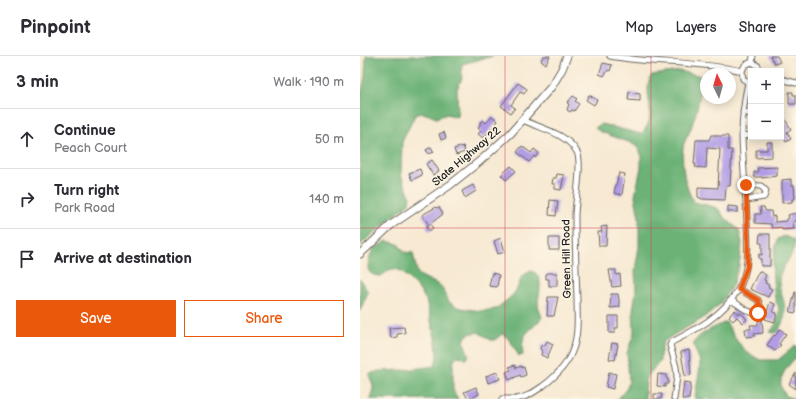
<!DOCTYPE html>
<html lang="en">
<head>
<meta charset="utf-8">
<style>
  :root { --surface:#fff; --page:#f2f2f3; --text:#2b2b33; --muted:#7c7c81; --line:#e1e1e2; --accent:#ea580c }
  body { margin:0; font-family:"Balsamiq Sans",sans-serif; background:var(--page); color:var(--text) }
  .controls { position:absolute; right:12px; top:12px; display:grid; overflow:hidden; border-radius:0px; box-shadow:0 2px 10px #0003 }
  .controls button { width:36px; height:36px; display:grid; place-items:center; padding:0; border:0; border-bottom:1px solid var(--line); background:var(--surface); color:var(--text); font:20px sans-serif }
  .compass { position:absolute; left:340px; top:12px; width:36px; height:36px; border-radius:50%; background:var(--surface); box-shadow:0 2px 10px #0003; rotate:355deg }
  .stop { position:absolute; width:12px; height:12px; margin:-9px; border:3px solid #ea580c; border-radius:50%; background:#fff }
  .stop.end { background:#ea580c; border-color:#fff; box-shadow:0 1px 4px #0008 }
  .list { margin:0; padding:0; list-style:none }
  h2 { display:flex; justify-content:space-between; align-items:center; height:52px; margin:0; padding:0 16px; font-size:17px }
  h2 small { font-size:13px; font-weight:400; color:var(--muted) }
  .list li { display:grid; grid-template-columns:26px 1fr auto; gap:12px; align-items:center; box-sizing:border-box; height:60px; padding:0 16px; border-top:1px solid var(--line) }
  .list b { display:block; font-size:15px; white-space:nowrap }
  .list p { margin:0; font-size:13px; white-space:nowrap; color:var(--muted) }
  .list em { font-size:13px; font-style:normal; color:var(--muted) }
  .actions { display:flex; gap:8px; padding:12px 16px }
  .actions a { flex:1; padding:9px 0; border:1px solid var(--accent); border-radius:0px; text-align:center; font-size:14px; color:var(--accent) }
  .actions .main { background:var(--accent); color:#fff }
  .icon { flex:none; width:22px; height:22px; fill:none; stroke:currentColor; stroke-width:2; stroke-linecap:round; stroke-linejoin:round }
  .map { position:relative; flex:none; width:436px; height:343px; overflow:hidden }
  header { display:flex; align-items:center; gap:24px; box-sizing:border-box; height:56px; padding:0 20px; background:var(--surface); border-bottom:1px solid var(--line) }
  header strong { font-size:19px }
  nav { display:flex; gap:22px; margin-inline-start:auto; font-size:14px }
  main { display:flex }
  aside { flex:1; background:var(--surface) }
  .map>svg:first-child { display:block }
</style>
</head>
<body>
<header>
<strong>Pinpoint</strong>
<nav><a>Map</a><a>Layers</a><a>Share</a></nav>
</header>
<main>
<aside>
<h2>3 min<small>Walk · 190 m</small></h2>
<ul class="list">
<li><svg class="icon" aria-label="ahead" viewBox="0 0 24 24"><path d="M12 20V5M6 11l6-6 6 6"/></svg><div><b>Continue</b><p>Peach Court</p></div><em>50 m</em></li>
<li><svg class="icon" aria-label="right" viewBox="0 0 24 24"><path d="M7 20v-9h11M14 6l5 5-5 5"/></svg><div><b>Turn right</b><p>Park Road</p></div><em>140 m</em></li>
<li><svg class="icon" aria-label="arrive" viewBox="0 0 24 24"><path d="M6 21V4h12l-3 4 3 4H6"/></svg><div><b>Arrive at destination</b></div></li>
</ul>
<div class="actions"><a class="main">Save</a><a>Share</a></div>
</aside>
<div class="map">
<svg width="436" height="343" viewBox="0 0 436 343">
  <rect width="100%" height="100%" fill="#fcf5e5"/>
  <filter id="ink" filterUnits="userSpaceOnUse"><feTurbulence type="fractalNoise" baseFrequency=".025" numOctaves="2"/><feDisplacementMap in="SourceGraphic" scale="8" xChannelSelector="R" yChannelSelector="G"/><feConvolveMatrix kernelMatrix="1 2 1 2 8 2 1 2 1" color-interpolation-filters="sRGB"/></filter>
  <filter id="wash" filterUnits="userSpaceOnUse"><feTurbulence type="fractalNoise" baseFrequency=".012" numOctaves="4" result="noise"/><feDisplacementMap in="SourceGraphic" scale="16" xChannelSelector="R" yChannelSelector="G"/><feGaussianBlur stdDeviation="0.9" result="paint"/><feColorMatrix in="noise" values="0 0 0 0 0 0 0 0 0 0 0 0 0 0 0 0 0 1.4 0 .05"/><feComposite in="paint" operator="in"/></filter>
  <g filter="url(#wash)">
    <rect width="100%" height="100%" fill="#f7e9d2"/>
    <path fill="#6cb277" stroke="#44674a" d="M6 0H133L102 8 101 15 102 22 97 33 98 58 96 61 87 58 76 62C69 59 63 55 55 59L42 86 41 119 50 140 49 147 0 189V44L5 20Z
      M320 15 341 20C342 34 337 56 332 69 330 77 324 84 323 92 321 108 325 133 334 146L354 151 360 154 363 160 379 174 382 187 379 210 372 230 360 248 342 263 315 278 303 286 300 300V306C285 321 286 322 285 343H258L267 332 269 325 267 297 274 277 273 255 276 234 275 214 279 191V162L275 140 281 111V97L277 91 271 87 241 76 235 72 241 68 281 78C301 59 280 37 292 19Z
      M424 180 434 184C436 198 426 205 421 216 413 232 432 248 422 267 420 271 419 275 415 277L410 276C416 269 419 263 419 253 419 249 415 246 415 242 412 223 411 201 418 183Z
      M27 185 38 188 44 196 53 197 57 216 59 219 81 230 89 246 97 251 106 253 122 255 136 253 153 239 157 233 162 220 171 215C185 219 179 236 178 246 178 251 180 256 182 261 170 278 160 274 163 299L159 300 151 286 143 277 135 284H131L118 276 109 278 106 280 104 286 109 300 106 303 99 300 96 301 93 307V334L98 343H9C11 339 14 333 13 329 12 324 9 323 9 318L19 315 45 314 75 310 77 301 76 286 66 244 58 232 41 215 35 213H31L21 220C1 220 9 204 13 193Z
      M0 223 8 236 0 255Z
      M366 266 377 285 388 297 400 304H418L436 289V301C428 310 416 322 423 335 424 336 426 340 427 340 429 342 434 342 436 343H335C336 332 339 320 340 309 340 302 336 297 334 291 331 280 358 270 366 266Z"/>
    <g id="blocks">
      <path fill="#b19ce5" d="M183 0H190L186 8 181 5Z
        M410 0H417L420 6 415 8Z
        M243 7 252 9 250 15 248 14 244 20 239 18Z
        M158 27 167 33 164 38 160 36 151 49 155 52 151 57 141 50Z
        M269 36 280 38V45L268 44Z
        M429 36H433V39H436V48H429Z
        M229 39 237 44 234 49 226 44Z
        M213 40 217 43 215 45 219 48 214 55 212 54 210 56 207 54 209 48 207 47Z
        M421 57 431 73 427 76 431 83 426 86 421 78Z
        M132 60 138 65 123 82 118 78 121 75 118 72 120 69V66L123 64 126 67Z
        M84 76 86 82 81 84 79 78Z
        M351 79H356V80H368V94H372L370 130H366L365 144 342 143 338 141V131L358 132 360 93 347 92 346 112 335 111 336 108H334L336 84H349Z
        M407 86H412V101L396 102V94H407Z
        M103 90 105 96 96 99 94 93Z
        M162 90 171 97 174 93 179 97 175 102 174 100 169 106 157 96Z
        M71 91 74 96 69 98 66 94Z
        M72 104 79 115 73 119 66 108Z
        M151 110 156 115 146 124 141 119Z
        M417 111V120L402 122V121H394V116H398L397 112Z
        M60 113 62 119 52 124 49 117Z
        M259 117 265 118 262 139 254 137Z
        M197 118 204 119 201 134 195 133V128H192L193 122H196Z
        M431 123V129H434L435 143H432V146L422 147V124Z
        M113 129 116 135 105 142 102 135Z
        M190 144 198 145 196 160 189 159Z
        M368 150 378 151V156H368Z
        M76 151 77 152 79 151 83 158 70 168 73 172 69 175 66 171 69 169 62 159Z
        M400 151H404L405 154 406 155H411L412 161 415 160V166L427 165V163L429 162 428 159 436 157V165L433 166 434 173 422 174V171L412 172 411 168 395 167V158H401Z
        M247 170 246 190H239L238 176H242L241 171Z
        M400 178H410V210H401V203H399V198L402 199V187H399Z
        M141 182 145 196 138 198 134 185Z
        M189 182H199V194H189Z
        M249 214H256V219L260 218 261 230 252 231Z
        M399 215 406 219 404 224 406 225 405 227 409 229 408 231 412 233 408 241 390 233Z
        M132 217 139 219 137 231 129 230Z
        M188 217H197V230H189V223H186V218Z
        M435 236H436V257L430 256Z
        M251 238H258L260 251 250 252Z
        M188 241H198L194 260H187Z
        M410 246 415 248 413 256 417 257 415 266 405 263Z
        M375 254 379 258 381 257 387 263 383 267 377 261 373 265 369 260Z
        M249 260H258V272H255V277H249Z
        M398 264H402L403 277 394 278 395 280 386 281 385 273H391L390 269H398Z
        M44 271 45 277 37 278V281L31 282 29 272Z
        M420 273 426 278 419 288 421 289 415 295 407 289 414 279 415 280Z
        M187 285 193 288 187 302 181 299 182 295 180 293 182 288 185 289Z
        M252 287 258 288 255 304 249 303Z
        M329 294 331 319 325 320 321 297V296Z
        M155 309 156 312 161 310 162 312 164 311 166 319 161 321 160 319 149 324 146 316 151 314 149 311Z
        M137 316 140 323 128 327 126 320Z
        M249 316 256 318 253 333 246 331Z
        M436 317V333L429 328Z
        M298 318 306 319V322L308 323V328H305V331L297 330Z
        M324 326 331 327 329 343H322Z
        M116 331 119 338 112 342V341L108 343 104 336Z
        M294 338H302L301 343H294Z"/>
    </g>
  </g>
  <g filter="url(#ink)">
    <use href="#blocks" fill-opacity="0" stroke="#69645c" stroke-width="1"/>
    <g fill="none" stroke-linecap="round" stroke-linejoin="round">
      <g stroke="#69645c" stroke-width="7">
        <path id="minor" d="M250 0C294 8 339 5 382 15
          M392 6 398 10 400 15
          M392 6 393 0
          M421 23 436 27
          M390 27 383 23 382 15 385 9 392 6
          M383 56 391 58
          M382 80 391 79
          M386 129 401 130 406 135 404 141 386 144
          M371 244C380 249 388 258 398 257L401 252 398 244 379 233
          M142 343H153
          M156 343C166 342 174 336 183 330 195 321 208 308 213 293 219 277 217 259 217 242 216 215 215 187 215 160 215 145 223 107 217 96 206 77 182 73 163 64
          M314 343 317 320 316 311 310 289 312 286C337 273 362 260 378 234 390 214 388 189 387 166 386 138 383 109 382 81 382 62 384 45 388 26"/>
      </g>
      <g stroke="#69645c" stroke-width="9">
        <path id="secondary" d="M0 198 31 169 90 129 120 105 150 78 192 30 202 13 207 0"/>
      </g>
      <use href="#minor" stroke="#fff" stroke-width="5"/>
      <use href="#secondary" stroke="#fff" stroke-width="7"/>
    </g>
  </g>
  <g fill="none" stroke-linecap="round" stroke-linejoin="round" filter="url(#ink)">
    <path stroke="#ea580c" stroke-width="5" d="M386 129 388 189 387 211 379 233 398 244 401 252 398 257"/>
  </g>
  <path fill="none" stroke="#d1495b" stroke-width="1" stroke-opacity="0.55" d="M145 0V343M291 0V343M0 172H436"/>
  <g text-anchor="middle" stroke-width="3" stroke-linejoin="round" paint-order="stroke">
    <g font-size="11" fill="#1c1c1c" stroke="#fcf5e5">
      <text transform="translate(106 100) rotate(-40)" y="4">State Highway 22</text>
      <text transform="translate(206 203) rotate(-91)" y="4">Green Hill Road</text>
    </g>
  </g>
</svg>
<div class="controls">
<button>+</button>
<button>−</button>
</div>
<svg class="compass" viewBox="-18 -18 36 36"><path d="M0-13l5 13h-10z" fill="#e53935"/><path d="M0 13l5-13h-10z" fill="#7c7c81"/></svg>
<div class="stop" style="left:398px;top:257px"></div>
<div class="stop end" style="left:386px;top:129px"></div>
</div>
</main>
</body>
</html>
